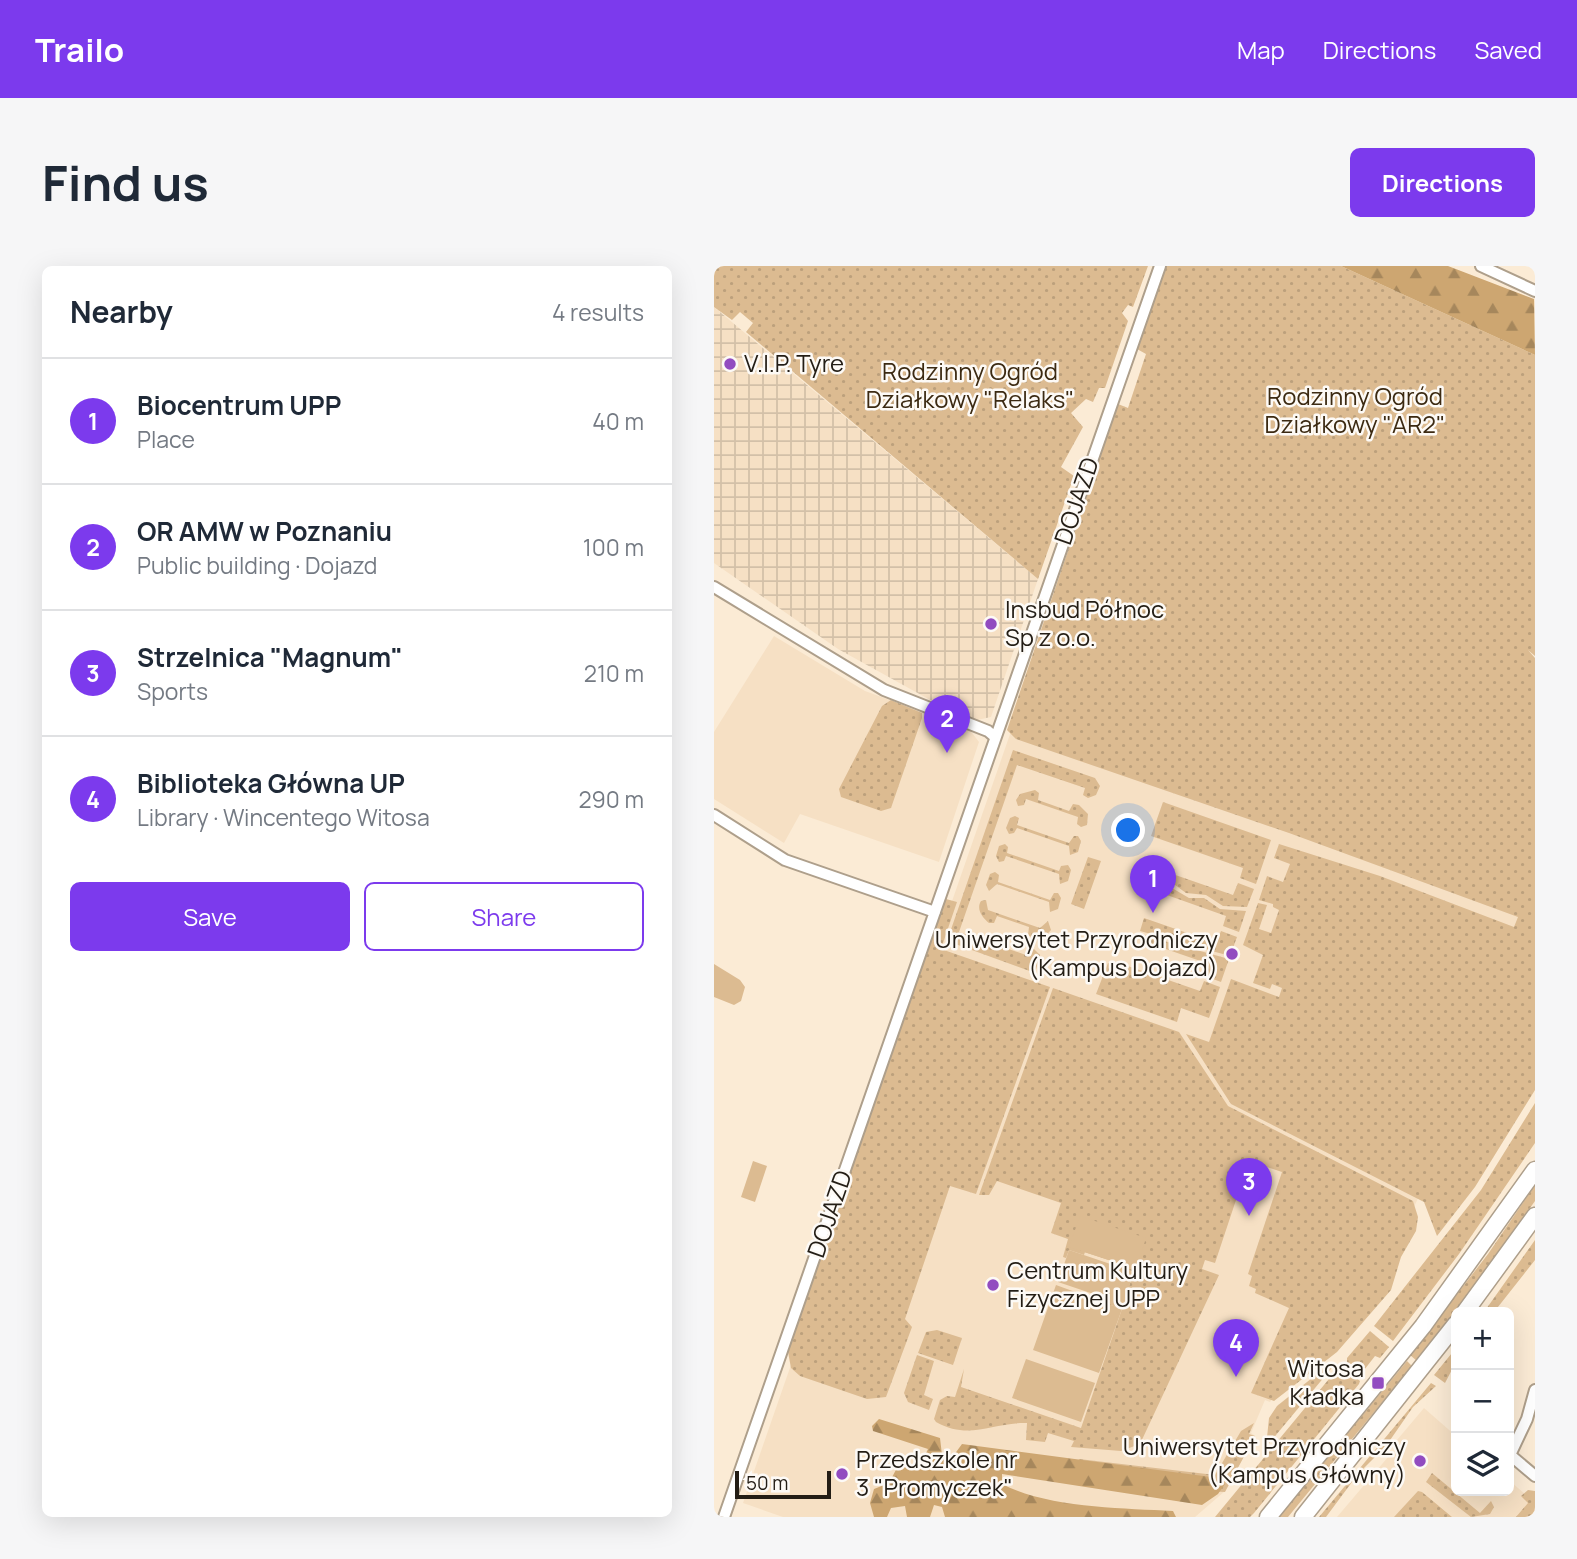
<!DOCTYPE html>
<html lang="en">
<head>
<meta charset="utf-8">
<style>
  :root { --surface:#fff; --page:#f6f6f7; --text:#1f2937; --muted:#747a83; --line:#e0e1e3; --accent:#7c3aed }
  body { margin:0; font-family:Manrope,sans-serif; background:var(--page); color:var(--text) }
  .controls { position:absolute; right:21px; bottom:21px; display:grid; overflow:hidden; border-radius:10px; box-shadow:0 7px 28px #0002 }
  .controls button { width:63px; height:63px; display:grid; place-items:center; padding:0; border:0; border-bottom:2px solid var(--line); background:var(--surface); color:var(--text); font:35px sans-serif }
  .scale { position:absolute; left:21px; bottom:18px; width:96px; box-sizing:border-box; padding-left:7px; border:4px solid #231d15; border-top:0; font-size:19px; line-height:24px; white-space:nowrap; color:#231d15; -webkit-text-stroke:5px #fdfaf6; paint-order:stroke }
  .you { position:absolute; left:415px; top:565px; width:24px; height:24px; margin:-18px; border:5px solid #fff; border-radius:50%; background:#1a73e8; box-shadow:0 0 0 10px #1a73e833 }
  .badge { display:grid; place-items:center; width:46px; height:46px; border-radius:50%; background:var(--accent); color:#fff; font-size:23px; font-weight:700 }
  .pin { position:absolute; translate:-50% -58px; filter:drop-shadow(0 2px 4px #0008) }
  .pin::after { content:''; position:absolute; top:37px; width:24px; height:21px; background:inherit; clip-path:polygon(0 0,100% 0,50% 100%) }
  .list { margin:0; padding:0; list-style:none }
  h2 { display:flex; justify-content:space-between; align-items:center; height:91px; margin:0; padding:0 28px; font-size:30px }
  h2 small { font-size:23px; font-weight:400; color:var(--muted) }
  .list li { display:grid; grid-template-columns:46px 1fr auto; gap:21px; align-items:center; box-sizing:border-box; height:126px; padding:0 28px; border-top:2px solid var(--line) }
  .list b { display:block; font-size:26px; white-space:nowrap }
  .list p { margin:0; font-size:23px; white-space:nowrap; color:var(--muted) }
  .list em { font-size:23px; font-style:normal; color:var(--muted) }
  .actions { display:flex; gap:14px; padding:21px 28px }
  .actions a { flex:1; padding:16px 0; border:2px solid var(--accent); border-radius:10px; text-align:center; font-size:24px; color:var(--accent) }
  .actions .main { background:var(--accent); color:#fff }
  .icon { flex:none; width:38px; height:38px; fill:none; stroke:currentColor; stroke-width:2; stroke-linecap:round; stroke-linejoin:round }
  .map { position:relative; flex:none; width:821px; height:1251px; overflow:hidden; border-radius:10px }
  header { display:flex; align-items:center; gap:42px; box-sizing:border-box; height:98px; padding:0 35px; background:var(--accent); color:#fff }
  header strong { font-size:33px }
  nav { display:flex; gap:38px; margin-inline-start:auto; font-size:24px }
  .intro { display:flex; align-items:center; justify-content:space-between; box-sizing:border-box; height:168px; padding:0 42px }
  h1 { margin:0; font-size:49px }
  .button { padding:18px 32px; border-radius:10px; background:var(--accent); color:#fff; font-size:24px; font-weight:700 }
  main { display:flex; gap:42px; padding:0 42px }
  aside { flex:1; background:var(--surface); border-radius:10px; box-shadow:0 7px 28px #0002 }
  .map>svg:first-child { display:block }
</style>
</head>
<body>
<header>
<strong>Trailo</strong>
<nav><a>Map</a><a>Directions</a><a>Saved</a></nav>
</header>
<div class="intro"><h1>Find us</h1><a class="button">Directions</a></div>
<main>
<aside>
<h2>Nearby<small>4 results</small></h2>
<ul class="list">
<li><span class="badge">1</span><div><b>Biocentrum UPP</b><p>Place</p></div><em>40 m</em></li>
<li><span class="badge">2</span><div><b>OR AMW w Poznaniu</b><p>Public building · Dojazd</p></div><em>100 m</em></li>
<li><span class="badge">3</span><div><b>Strzelnica &quot;Magnum&quot;</b><p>Sports</p></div><em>210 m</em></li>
<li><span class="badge">4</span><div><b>Biblioteka Główna UP</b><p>Library · Wincentego Witosa</p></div><em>290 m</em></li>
</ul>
<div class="actions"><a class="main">Save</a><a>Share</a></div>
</aside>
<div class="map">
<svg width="821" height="1251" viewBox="0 0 821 1251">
  <defs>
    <pattern id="industrial-grid" width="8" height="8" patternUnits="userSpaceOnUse" patternTransform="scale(1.75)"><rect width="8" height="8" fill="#f6e0c4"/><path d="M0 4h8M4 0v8" fill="none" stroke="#d3c0a8"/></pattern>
    <pattern id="grass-dots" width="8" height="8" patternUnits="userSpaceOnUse" patternTransform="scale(1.75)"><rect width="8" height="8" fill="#dcbb91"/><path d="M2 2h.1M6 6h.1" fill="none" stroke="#bca07c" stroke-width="1.8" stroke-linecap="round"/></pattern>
    <pattern id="forest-firs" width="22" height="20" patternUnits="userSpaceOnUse" patternTransform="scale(1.75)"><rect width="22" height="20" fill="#cda671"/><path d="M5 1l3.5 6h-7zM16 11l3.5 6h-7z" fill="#a6875c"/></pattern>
  </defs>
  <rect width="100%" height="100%" fill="#fbebd5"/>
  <path fill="#f6e0c4" d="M410 140 774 344 809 702 700 941 556 1136 551 1134 537 1167 541 1170 511 1225 481 1251H69L29 1237Z
    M60 370 151 425 255 463 265 476 225 596 86 548 70 577 0 533V466Z
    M710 1142 742 1170V1225H795V1214L821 1237V1251H623L686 1177 683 1174Z"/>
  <path fill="url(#industrial-grid)" d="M0 41 324 313 277 451 263 454 238 446 124 383 0 297Z"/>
  <path fill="url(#grass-dots)" d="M0 0H434L419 41 414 39 408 47 414 55 391 122H385L379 136 372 133 357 147 369 161 347 201 360 210 324 313 32 66 39 57 26 46 18 54 0 41Z
    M452 0H627L821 89V390L814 384 821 392V824L761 921 723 970 710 936 517 838 472 768 495 776 517 713 565 731 568 722 558 718 556 723 539 717 549 689 529 679 544 637 553 639 545 663 557 667 565 644 559 641V638L545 634 553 610 569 616 576 598 560 592 565 578 666 610 800 661 804 651 575 567 302 473 293 464 404 138 414 142 432 88 423 83Z
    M177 434 208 447V452L177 542 167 545 127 531 125 523 168 440Z
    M299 484 381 512 386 520 382 529 374 532 369 529 371 522 303 499 245 666 312 689 320 683 326 689 321 707 233 675Z
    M321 524 325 527 324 534 355 545 359 538 365 539 374 548 373 559 367 561 363 558 364 551 312 533 310 539 304 540 302 534 306 528Z
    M449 536 557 574 542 618 526 612 529 602 437 570Z
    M301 550 305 552 303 559 355 577 360 570H364L367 575 364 586 356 589 355 580 303 562 300 567 295 568 292 562 296 552Z
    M291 578 294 581 293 587 345 605 347 600 354 599 357 604 354 615 346 618 345 608 292 590 290 595 285 596 282 590 285 580Z
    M374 591 387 595 370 643 357 638Z
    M447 604 519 629 524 617 540 623 533 641 509 640 492 629 472 627 461 619 441 620Z
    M281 606 285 609 284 616 336 634 340 627H344L347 632 344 643 336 646 335 636 283 618 275 625 272 619 276 608Z
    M458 622 475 632H490L506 643 532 645 525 666 509 660 512 650 450 628Z
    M232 633 243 636 227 683 336 721 262 928 236 920 191 1053 198 1061 172 1131 153 1133 86 1110 77 1102 74 1086Z
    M272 634 274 644 326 662 334 655 337 664C331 671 322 675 314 669L315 661 283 650 280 657H275C268 651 262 643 267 635Z
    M430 652 502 677 507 665 523 671 516 690 426 665Z
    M425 668 515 693 507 716 491 710 495 698 423 673Z
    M394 697 406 701 408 698 486 725 490 715 506 721 495 752 467 742 463 756 382 728Z
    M339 722 465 766 514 840 699 935 704 951 702 965 687 991 677 1024 623 1086 560 1135 537 1127 575 1042 541 1027 542 1023 535 1020 538 1010 534 1008 568 906 535 895 501 997 491 994 488 1003 505 1009 426 1178 407 1185 357 1181 360 1175 334 1167 331 1176 312 1174 313 1157C279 1156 256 1175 222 1156L220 1153 226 1134 233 1130 241 1131 250 1103 247 1121 367 1162 408 1043 391 1037 393 1032 409 1037 420 1006 405 1001 406 998 422 1003 355 981 371 986 370 989 355 984 352 992 349 991 354 973 337 967 347 937 283 915 275 929H265Z
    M821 837V877L745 988 679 1075 660 1060 767 924Z
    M821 919V935L741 1047 703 1095 696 1089 774 988Z
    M821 974V994L780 1046H770Z
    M223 1064 248 1072 239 1099 204 1087 212 1066Z
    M656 1065 675 1081 666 1092 661 1090 647 1108 633 1097V1092Z
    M742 1082V1096L731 1117 720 1109Z
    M203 1089 220 1095 210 1129 219 1133 215 1144 194 1136 190 1127Z
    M693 1095 698 1100 574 1251H565Z
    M618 1096 621 1098 552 1181 555 1152 563 1140Z
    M624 1102H630L646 1115 645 1118 540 1247 536 1251H501Z
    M717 1117 722 1120 699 1141 672 1180 644 1208 612 1251H605Z
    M540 1157 535 1168 541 1170 511 1226 450 1223 363 1199 365 1193 501 1209 527 1165Z
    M718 1207 766 1247 777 1235 780 1241 776 1248 757 1251 712 1216Z
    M814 1224 821 1225V1251H802L814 1237 807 1230Z
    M704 1225 708 1226 738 1251H680Z"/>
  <path fill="url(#forest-firs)" d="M627 0H734L820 33 821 89Z
    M165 1153 226 1172 228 1189 237 1193 248 1178 497 1211 511 1218 504 1228 488 1239 288 1208V1218C335 1242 407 1242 459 1245L462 1251H231L228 1241 220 1239 216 1251H193L191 1240 177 1242 173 1251H160L156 1237 160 1223 175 1217 185 1198 206 1200 214 1183 159 1165 158 1160Z"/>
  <path fill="#dcbb91" d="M0 698 26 714 31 721 27 735 20 739 0 731Z
    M39 895 53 900 41 936 27 931Z
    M366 950 432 972 422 1003 355 981Z
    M355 984 420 1006 409 1038 344 1016Z
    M342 1019 408 1043 385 1107 319 1084Z
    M312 1093 381 1117 367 1156 298 1132Z"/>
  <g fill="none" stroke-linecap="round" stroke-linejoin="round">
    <g stroke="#ae9f8b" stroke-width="14">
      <path id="minor" d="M767 0 821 25
        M0 321 170 424 274 465 281 471
        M0 549 71 594 221 646
        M795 1188 821 1210
        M796 1189 813 1153 821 1124
        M10 1251 446 0"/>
    </g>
    <g stroke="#ae9f8b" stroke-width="19">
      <path id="secondary" d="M751 1046 821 950
        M554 1251 709 1060 821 904
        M589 1251 742 1058"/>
    </g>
    <use href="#minor" stroke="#fff" stroke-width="10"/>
    <use href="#secondary" stroke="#fff" stroke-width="16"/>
  </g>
  <g fill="#924cc0" stroke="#fdfaf6" stroke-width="2.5">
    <circle cx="16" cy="98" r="7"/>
    <circle cx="277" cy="358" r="7"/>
    <circle cx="518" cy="688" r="7"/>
    <circle cx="279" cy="1019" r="7"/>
    <rect x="657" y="1110" width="14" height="14" rx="3.5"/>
    <circle cx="706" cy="1195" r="7"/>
    <circle cx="128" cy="1208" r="7"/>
  </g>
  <g text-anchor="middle" stroke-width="5" stroke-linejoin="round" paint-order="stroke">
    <g font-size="24" fill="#231d15" stroke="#fdfaf6" text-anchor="start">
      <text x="30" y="106">V.I.P. Tyre</text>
      <text x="291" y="352">Insbud Północ<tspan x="291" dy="28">Sp z o.o.</tspan></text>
      <text x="504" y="682" text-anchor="end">Uniwersytet Przyrodniczy<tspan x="504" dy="28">(Kampus Dojazd)</tspan></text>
      <text x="293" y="1013">Centrum Kultury<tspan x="293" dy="28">Fizycznej UPP</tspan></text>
      <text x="650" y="1111" text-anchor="end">Witosa<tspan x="650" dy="28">Kładka</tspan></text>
      <text x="692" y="1189" text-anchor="end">Uniwersytet Przyrodniczy<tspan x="692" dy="28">(Kampus Główny)</tspan></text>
      <text x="142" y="1202">Przedszkole nr<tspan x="142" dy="28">3 "Promyczek"</tspan></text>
    </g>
    <g font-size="24" fill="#3c2a12" stroke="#fdfaf6">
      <text x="256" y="114">Rodzinny Ogród<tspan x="256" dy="28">Działkowy "Relaks"</tspan></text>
      <text x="641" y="139">Rodzinny Ogród<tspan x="641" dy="28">Działkowy "AR2"</tspan></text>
    </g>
    <g font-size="24" fill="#231d15" stroke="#fdfaf6">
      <text transform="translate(363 235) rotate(-71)" y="8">DOJAZD</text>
      <text transform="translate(116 948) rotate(-71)" y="8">DOJAZD</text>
    </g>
  </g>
</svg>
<div class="controls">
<button>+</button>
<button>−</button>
<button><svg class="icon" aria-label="layers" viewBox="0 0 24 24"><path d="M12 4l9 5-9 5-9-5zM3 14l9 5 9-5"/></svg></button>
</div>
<div class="scale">50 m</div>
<div class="you"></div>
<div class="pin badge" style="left:439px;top:647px">1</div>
<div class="pin badge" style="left:233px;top:487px">2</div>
<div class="pin badge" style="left:535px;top:950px">3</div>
<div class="pin badge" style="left:522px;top:1111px">4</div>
</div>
</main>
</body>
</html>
